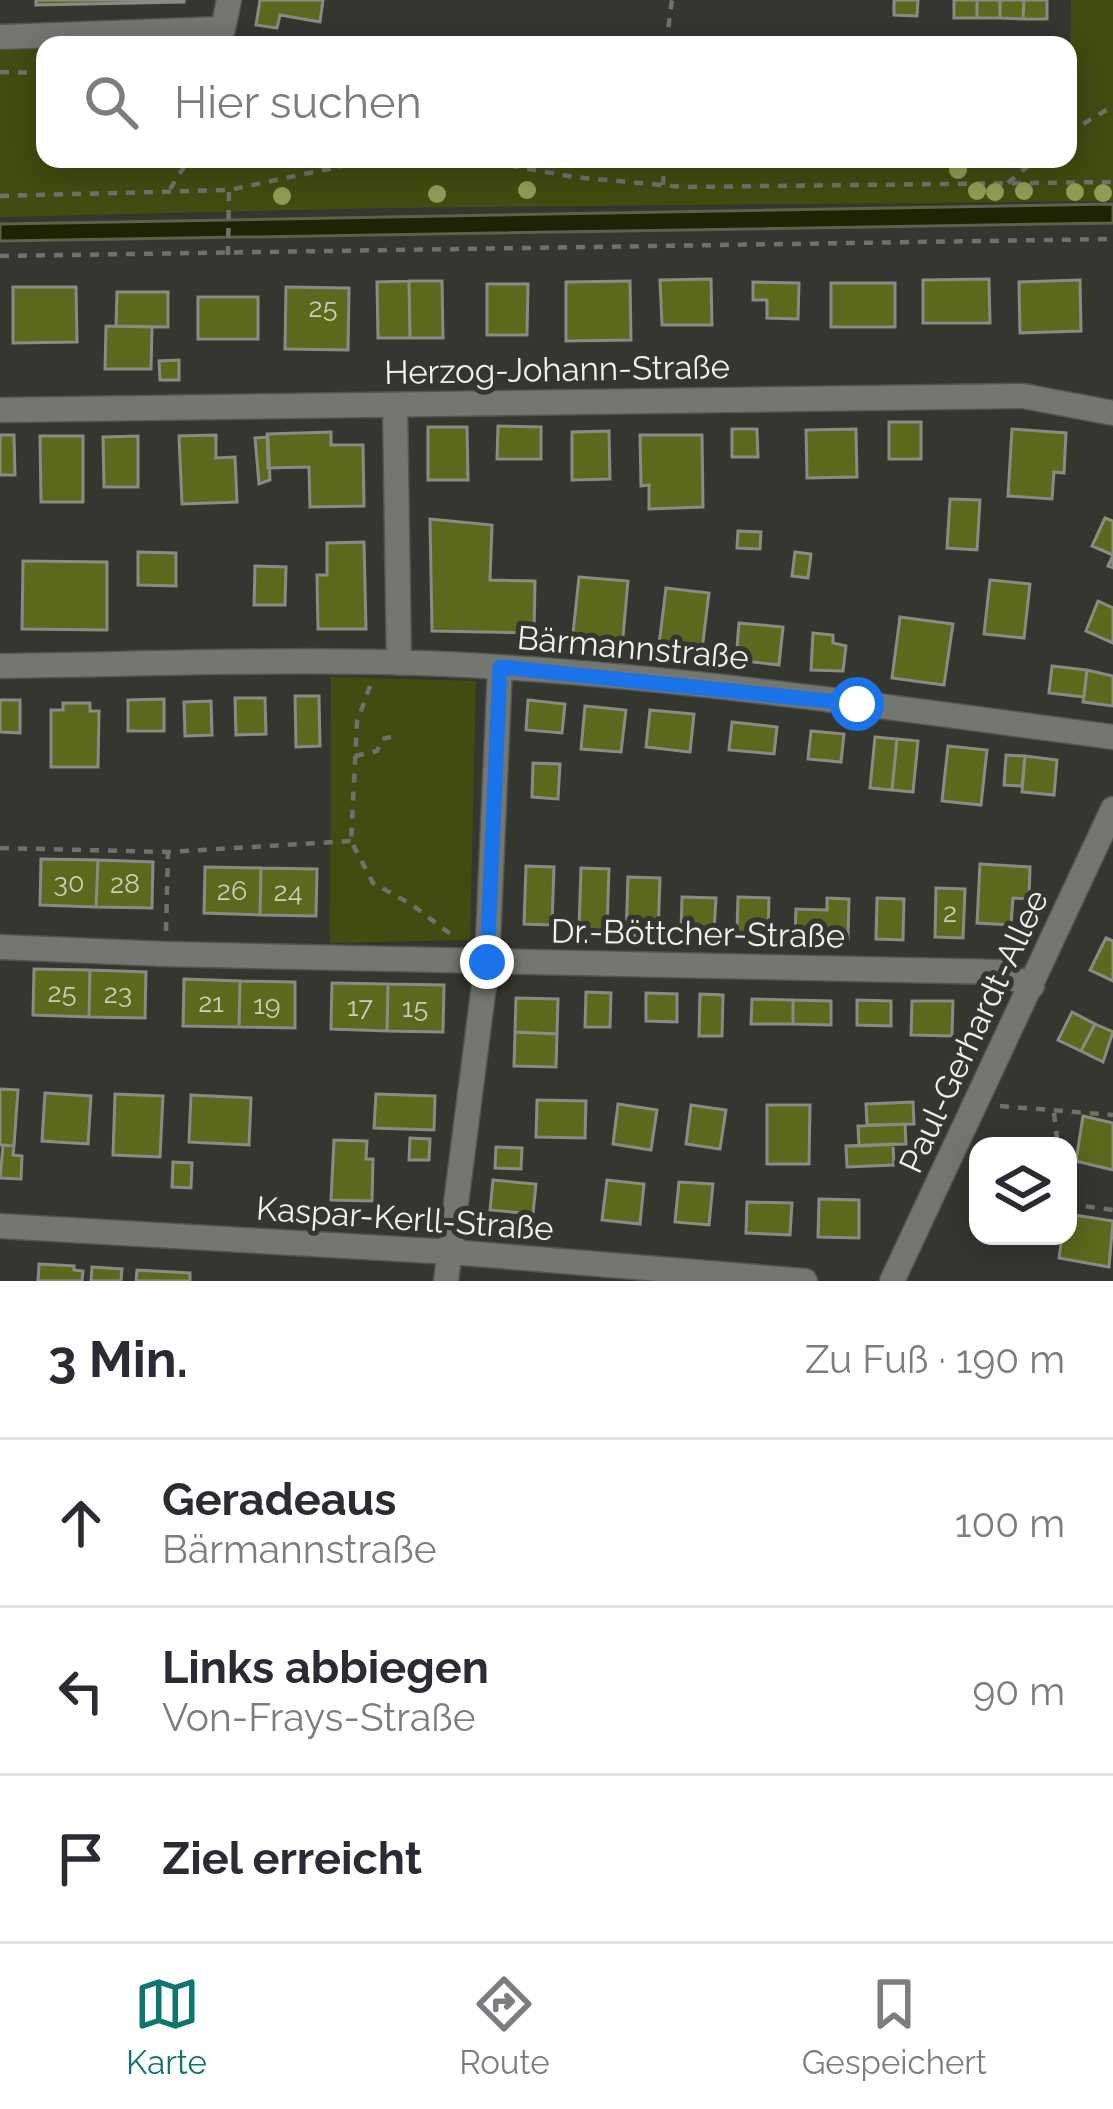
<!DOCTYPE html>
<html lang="de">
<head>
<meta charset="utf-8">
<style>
  :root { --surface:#fff; --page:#f7f7f7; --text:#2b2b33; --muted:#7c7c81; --line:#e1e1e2; --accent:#0f766e }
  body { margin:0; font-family:Raleway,sans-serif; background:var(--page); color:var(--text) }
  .controls { position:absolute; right:36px; bottom:36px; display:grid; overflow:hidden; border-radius:24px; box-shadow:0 6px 30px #0003 }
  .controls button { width:108px; height:108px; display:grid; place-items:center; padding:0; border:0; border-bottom:3px solid var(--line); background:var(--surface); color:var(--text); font:60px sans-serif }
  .stop { position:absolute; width:36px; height:36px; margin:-27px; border:9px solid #1a73e8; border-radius:50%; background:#fff }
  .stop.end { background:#1a73e8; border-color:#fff; box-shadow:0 3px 12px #0008 }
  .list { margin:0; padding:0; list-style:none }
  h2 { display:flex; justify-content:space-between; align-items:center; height:156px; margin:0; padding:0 48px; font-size:51px }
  h2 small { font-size:39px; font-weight:400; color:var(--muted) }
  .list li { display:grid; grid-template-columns:78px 1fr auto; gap:36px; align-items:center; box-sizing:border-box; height:168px; padding:0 48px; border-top:3px solid var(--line) }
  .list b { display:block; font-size:45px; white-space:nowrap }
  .list p { margin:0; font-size:39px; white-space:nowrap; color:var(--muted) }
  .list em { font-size:39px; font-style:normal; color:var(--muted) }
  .icon { flex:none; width:66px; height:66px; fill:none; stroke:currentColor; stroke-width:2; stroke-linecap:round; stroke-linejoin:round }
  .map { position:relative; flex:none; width:1113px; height:1281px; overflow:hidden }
  .search { position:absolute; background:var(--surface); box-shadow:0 6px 30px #0003; left:36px; right:36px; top:36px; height:132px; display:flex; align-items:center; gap:30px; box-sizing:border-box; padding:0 42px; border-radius:24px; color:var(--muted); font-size:45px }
  .sheet { height:660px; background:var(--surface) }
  nav { display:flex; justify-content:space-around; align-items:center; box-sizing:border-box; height:168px; border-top:3px solid var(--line); background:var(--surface); font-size:33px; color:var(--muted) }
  nav a { display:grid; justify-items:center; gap:6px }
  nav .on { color:var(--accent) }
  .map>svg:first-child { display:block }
</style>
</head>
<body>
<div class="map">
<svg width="1113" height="1281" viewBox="0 0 1113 1281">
  <rect width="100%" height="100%" fill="#343630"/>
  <path fill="#424b10" d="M1071 0H1113V201L389 208 0 217V50L45 49V159H1068Z
    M331 677 476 681 470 940 330 943Z"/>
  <path fill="#1e2304" stroke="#5d614a" stroke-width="3" d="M1113 204V223L0 241V224Z"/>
  <path fill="#5d681c" stroke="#898b85" stroke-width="3" d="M36 0H184V2L36 5Z
    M260 0H323L320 22 280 15 277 28 256 25Z
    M894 0H918L917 16 894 15Z
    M954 0H977V18H954Z
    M977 0H1000V18H977Z
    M1000 0H1024L1023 19 1000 18Z
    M1024 0H1047V19H1023Z
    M711 279 712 325H662L660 280Z
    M989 279 990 323H923V280Z
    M1080 280 1081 331 1020 333 1019 282Z
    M409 281H442L443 338H410Z
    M409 281 410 338H378L377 282Z
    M630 281 631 340 566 341V282Z
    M753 282 799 283 798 319 767 318V300H753Z
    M831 283H895V327H831Z
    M487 284H528L527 335H487Z
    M13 287H76L77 342 13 343Z
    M286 287 349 288 348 350 285 349Z
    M117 292H168V327L116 326Z
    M198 297H258V339H198Z
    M106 326 152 327 151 369H105Z
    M179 360V380H160L159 361Z
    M889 422H921V459H889Z
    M498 426 541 427V459H497Z
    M428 427H467L468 480H428Z
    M732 429H757L758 457H732Z
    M856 429 857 477 807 478 806 430Z
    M1012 429 1066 433 1064 473 1054 472 1052 499 1008 496Z
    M609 431 610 479 572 480V432Z
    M331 432V445H363L364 506 310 507 309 467 268 468 267 434Z
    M0 435H14L15 475H0Z
    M216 435V458L235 457 237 502 182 504 179 436Z
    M640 435H702L703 507 649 509V485L641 486Z
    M40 436H83V502H41Z
    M138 436V487H104L103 437Z
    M268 437 270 480 259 484 255 438Z
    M950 499 980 500 977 550 947 548Z
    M1105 518 1113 521V568L1108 566 1113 555 1092 546Z
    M430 519 492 525 490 580 535 581 534 633 432 631Z
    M738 531 761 532 760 549 737 548Z
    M364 542 366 629H318L317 575H327V543Z
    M138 552 176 553V586L138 585Z
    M795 552 811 554 808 578 792 576Z
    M23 561 107 562V630L22 629Z
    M255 566 286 567 285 605H254Z
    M579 577 628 581 622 648 572 643Z
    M990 580 1030 584 1024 638 984 634Z
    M666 588 709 593 701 658 658 653Z
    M1098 601 1113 608V643L1086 631Z
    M900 617 953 624 944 685 892 678Z
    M739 623 783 627 779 665 736 660Z
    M813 633 833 635V643L846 646 843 671 811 670Z
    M1052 666 1087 670 1084 697 1049 693Z
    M1087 670 1113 676V706L1083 702Z
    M295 696H319L320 746 296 747Z
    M235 698H265L266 734 236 735Z
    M164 699V731H128V700Z
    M0 700H20V733L0 732Z
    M528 700 565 704 562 733 526 730Z
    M211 701 212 735 185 736 184 702Z
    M63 703H90V711H99L98 767H51V710H63Z
    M585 706 626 710 621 752 581 749Z
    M650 710 694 714 690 752 646 747Z
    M732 722 777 727 774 754 729 750Z
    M811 731 844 734 841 762 808 759Z
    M875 737 897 739 892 790 870 788Z
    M897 739 918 741 913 792 892 790Z
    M948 746 987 750 981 805 942 801Z
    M1006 755 1025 756 1022 786 1004 785Z
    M1025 756 1057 760 1054 795 1022 792Z
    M533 763 560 764 558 799 532 797Z
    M41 859 98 860 96 907 40 905Z
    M98 860 153 862 152 908 96 907Z
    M980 864 1030 867 1029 899 1013 898 1011 925 977 923Z
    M526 866 554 867 552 925 524 924Z
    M205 867 261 868 260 915 204 913Z
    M261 868 317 869 316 916 260 915Z
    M581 868 609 869 607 930 579 929Z
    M628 877 660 878 658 936 626 935Z
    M936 888 965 889 963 938 935 937Z
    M682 897 716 898 714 932 681 931Z
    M738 897 769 898 768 933 737 932Z
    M827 898 849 899 848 939 795 938 796 909 827 910Z
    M877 898 904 899 903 940 876 939Z
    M1106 938 1113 941V981L1090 970Z
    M34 969 90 970 89 1017 33 1015Z
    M90 970 146 972 145 1018 89 1017Z
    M184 979 240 981 239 1027 183 1026Z
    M240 981 295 982V1028L239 1027Z
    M332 983 388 984 387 1031 331 1029Z
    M388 984 444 985 443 1032 387 1031Z
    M586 992 611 993 610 1027H585Z
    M646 993 677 994V1022L646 1021Z
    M700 994 723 995 722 1036H699Z
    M516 998 558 999 557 1034 515 1032Z
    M752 999 793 1000V1024H751Z
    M793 1000 831 1001V1025L793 1024Z
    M857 1000 891 1001V1026L857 1025Z
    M912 1001H953L952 1036 911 1035Z
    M1072 1012 1095 1024 1081 1051 1058 1040Z
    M1095 1024 1113 1032 1103 1062 1081 1051Z
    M515 1032 557 1034 556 1067 514 1066Z
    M0 1089 18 1090 14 1146 0 1145Z
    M45 1093 91 1096 88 1144 42 1141Z
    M115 1094 163 1096 160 1157 113 1155Z
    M376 1094 435 1096 434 1130 374 1128Z
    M191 1095 251 1098 249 1145 189 1142Z
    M537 1100 586 1101 585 1138 536 1137Z
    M913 1102 914 1124 867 1125 866 1104Z
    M618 1104 657 1110 651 1150 613 1144Z
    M691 1105 726 1110 720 1149 686 1144Z
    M767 1105H810L809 1164H767Z
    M1083 1116 1113 1123V1170L1076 1161Z
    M905 1124 906 1144 859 1146 858 1126Z
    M410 1138 430 1139 429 1160H409Z
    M334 1140 367 1141 366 1159H373L372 1201 331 1200Z
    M893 1144 894 1165 847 1167 846 1146Z
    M3 1145 14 1146 13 1155 22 1156 21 1179 0 1178Z
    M496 1147 522 1148 521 1169 495 1168Z
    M173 1162 192 1163 191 1188 172 1187Z
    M493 1180 536 1184 533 1214 490 1210Z
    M607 1180 644 1184 640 1224 602 1220Z
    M679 1182 713 1184 709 1225 675 1222Z
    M819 1199 859 1200V1238L818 1237Z
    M747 1202 792 1203 790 1235 746 1233Z
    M1068 1214 1113 1221 1109 1267 1059 1258 1062 1236H1068Z
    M39 1264 74 1266V1270L83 1271 82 1281H38Z
    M92 1267 122 1269 121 1281H91Z
    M137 1270 190 1273V1281H136Z"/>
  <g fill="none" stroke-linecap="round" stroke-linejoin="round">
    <g stroke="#535450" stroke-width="27">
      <path id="street" d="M0 37 223 29 229 0
        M395 405 399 663
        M0 410 1023 396 1113 413
        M0 666C166 664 334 656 499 667 705 680 909 710 1113 737
        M0 947 165 954 999 972 1032 986
        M0 1226 451 1252 805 1281
        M446 1281 487 962 500 667
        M892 1281 1113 809"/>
    </g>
    <path stroke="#70716c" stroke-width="4.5" stroke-dasharray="9 9" stroke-linecap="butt" d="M666 45 672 0
      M0 72 45 73
      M1068 133 1113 106
      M474 159 574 177 684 187 1113 182
      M1008 183 1036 159
      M663 185 664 159
      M170 189 189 159
      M0 196 229 190 347 165 455 159
      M228 255 229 190
      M0 256 1113 239
      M370 686 357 722 351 841 373 883 411 904 453 936
      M355 756 377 751 382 739 395 736
      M0 848 168 852 351 841
      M166 931 168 852
      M1000 1106 1113 1115
      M1054 1113 1058 1146
      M1068 1204 1113 1210"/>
    <use href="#street" stroke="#747670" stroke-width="24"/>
  </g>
  <g fill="#8f9d54">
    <circle cx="958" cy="170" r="9"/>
    <circle cx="527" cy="190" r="9"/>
    <circle cx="977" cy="191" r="9"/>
    <circle cx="1024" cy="191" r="9"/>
    <circle cx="995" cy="192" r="9"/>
    <circle cx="1075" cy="192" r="9"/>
    <circle cx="1103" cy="193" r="9"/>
    <circle cx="437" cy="194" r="9"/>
    <circle cx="282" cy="196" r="9"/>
  </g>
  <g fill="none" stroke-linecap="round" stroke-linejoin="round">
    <path stroke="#1a73e8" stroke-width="15" d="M487 962 500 667 857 704"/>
  </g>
  <g text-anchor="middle" stroke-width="10" stroke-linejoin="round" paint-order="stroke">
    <g font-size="27" fill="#cbcfba">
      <text x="323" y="317">25</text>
      <text x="69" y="892">30</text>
      <text x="125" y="893">28</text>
      <text x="232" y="900">26</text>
      <text x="288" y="901">24</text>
      <text x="950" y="922">2</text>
      <text x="62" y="1002">25</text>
      <text x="118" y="1003">23</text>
      <text x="211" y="1012">21</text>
      <text x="267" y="1014">19</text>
      <text x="360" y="1016">17</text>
      <text x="415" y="1017">15</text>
    </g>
    <g font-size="33" fill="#f0f1ee" stroke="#343630">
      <text transform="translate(557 369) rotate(-1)" y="12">Herzog-Johann-Straße</text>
      <text transform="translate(633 647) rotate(5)" y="12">Bärmannstraße</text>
      <text transform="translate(698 933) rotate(1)" y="12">Dr.-Böttcher-Straße</text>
      <text transform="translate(973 1031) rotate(-65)" y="12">Paul-Gerhardt-Allee</text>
      <text transform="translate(405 1218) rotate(4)" y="12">Kaspar-Kerll-Straße</text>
    </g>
  </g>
</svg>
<div class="controls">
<button><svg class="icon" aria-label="layers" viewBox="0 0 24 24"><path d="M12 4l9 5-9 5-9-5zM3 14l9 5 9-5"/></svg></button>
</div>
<div class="stop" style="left:857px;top:704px"></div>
<div class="stop end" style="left:487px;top:962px"></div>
<div class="search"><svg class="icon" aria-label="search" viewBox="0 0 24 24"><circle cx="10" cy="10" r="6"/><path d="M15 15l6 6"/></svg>Hier suchen</div>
</div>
<section class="sheet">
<h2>3 Min.<small>Zu Fuß · 190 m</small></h2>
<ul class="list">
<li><svg class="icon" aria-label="ahead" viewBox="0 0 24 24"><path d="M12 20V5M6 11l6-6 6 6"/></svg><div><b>Geradeaus</b><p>Bärmannstraße</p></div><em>100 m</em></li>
<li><svg class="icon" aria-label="left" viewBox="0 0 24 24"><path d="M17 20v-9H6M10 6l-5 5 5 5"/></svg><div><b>Links abbiegen</b><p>Von-Frays-Straße</p></div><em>90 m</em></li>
<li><svg class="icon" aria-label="arrive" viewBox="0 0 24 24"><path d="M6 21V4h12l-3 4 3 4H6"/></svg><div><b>Ziel erreicht</b></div></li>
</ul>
</section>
<nav>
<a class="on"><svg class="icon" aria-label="map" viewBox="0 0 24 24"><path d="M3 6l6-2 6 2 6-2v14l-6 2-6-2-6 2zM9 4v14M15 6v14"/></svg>Karte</a>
<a><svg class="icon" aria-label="directions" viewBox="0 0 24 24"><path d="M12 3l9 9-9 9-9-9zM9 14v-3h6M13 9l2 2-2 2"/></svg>Route</a>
<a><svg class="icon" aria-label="saved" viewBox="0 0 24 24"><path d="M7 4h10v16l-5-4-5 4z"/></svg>Gespeichert</a>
</nav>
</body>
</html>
